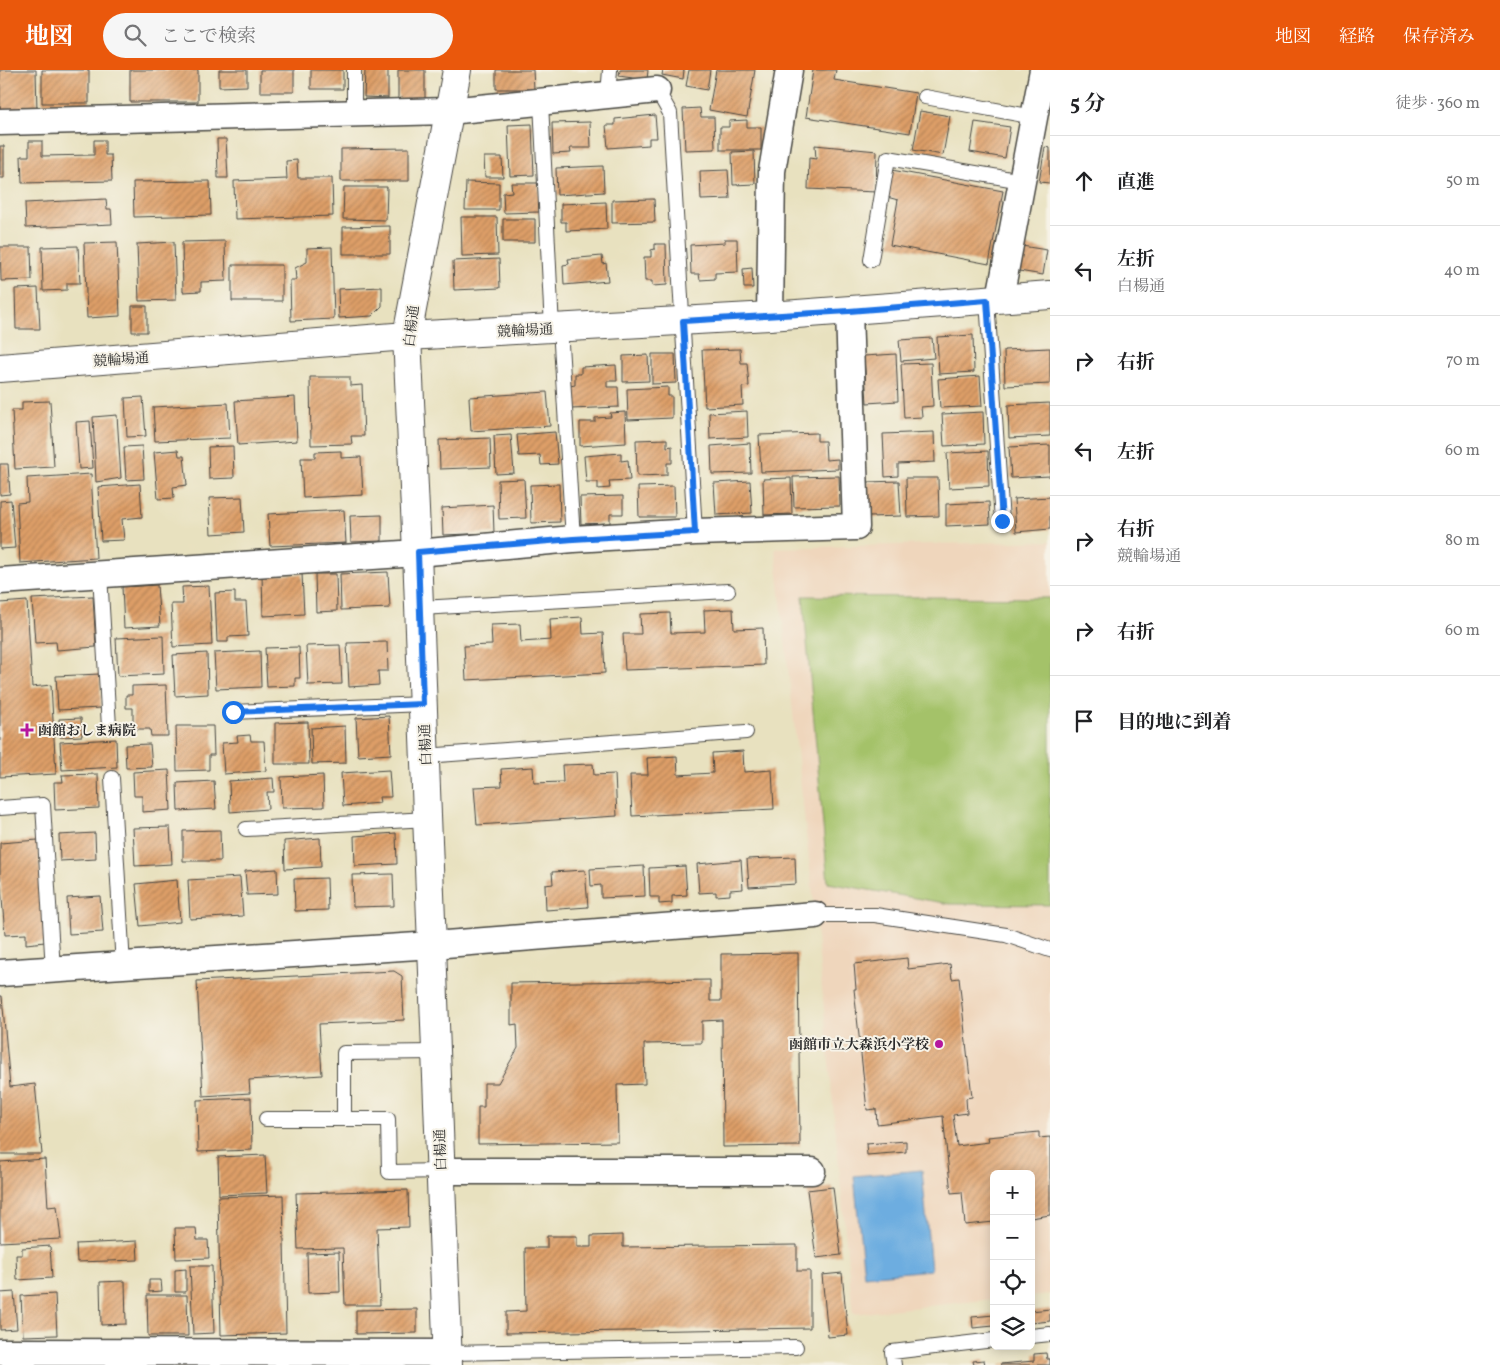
<!DOCTYPE html>
<html lang="ja">
<head>
<meta charset="utf-8">
<style>
  :root { --surface:#fff; --page:#f6f6f6; --text:#202124; --muted:#757577; --line:#e0e0e0; --accent:#ea580c }
  body { margin:0; font-family:Vollkorn,"Noto Serif JP",serif; background:var(--page); color:var(--text) }
  .controls { position:absolute; right:15px; bottom:15px; display:grid; overflow:hidden; border-radius:8px; box-shadow:0 2px 12px #0003 }
  .controls button { width:45px; height:45px; display:grid; place-items:center; padding:0; border:0; border-bottom:1px solid var(--line); background:var(--surface); color:var(--text); font:25px sans-serif }
  .stop { position:absolute; width:15px; height:15px; margin:-11px; border:4px solid #1a73e8; border-radius:50%; background:#fff }
  .stop.end { background:#1a73e8; border-color:#fff; box-shadow:0 1px 5px #0008 }
  .list { margin:0; padding:0; list-style:none }
  h2 { display:flex; justify-content:space-between; align-items:center; height:65px; margin:0; padding:0 20px; font-size:21px }
  h2 small { font-size:16px; font-weight:400; color:var(--muted) }
  .list li { display:grid; grid-template-columns:32px 1fr auto; gap:15px; align-items:center; box-sizing:border-box; height:90px; padding:0 20px; border-top:1px solid var(--line) }
  .list b { display:block; font-size:19px; white-space:nowrap }
  .list p { margin:0; font-size:16px; white-space:nowrap; color:var(--muted) }
  .list em { font-size:16px; font-style:normal; color:var(--muted) }
  .icon { flex:none; width:28px; height:28px; fill:none; stroke:currentColor; stroke-width:2; stroke-linecap:round; stroke-linejoin:round }
  .map { position:relative; flex:none; width:1050px; height:1295px; overflow:hidden }
  header { display:flex; align-items:center; gap:30px; box-sizing:border-box; height:70px; padding:0 25px; background:var(--accent); color:#fff }
  header strong { font-size:24px }
  nav { display:flex; gap:28px; margin-inline-start:auto; font-size:18px }
  .search { width:350px; height:45px; background:var(--page); display:flex; align-items:center; gap:12px; box-sizing:border-box; padding:0 18px; border-radius:28px; color:var(--muted); font-size:19px }
  main { display:flex }
  aside { flex:1; background:var(--surface) }
  .map>svg:first-child { display:block }
</style>
</head>
<body>
<header>
<strong>地図</strong>
<div class="search"><svg class="icon" aria-label="search" viewBox="0 0 24 24"><circle cx="10" cy="10" r="6"/><path d="M15 15l6 6"/></svg>ここで検索</div>
<nav><a>地図</a><a>経路</a><a>保存済み</a></nav>
</header>
<main>
<div class="map">
<svg width="1050" height="1295" viewBox="0 0 1050 1295">
  <defs>
    <pattern id="building-hatch" width="6" height="6" patternUnits="userSpaceOnUse" patternTransform="scale(1.25)"><rect width="6" height="6" fill="#de9f68"/><path d="M-1 1l2-2M0 6l6-6M5 7l2-2" fill="none" stroke="#b48256"/></pattern>
  </defs>
  <rect width="100%" height="100%" fill="#f7f3e8"/>
  <filter id="ink" filterUnits="userSpaceOnUse"><feTurbulence type="fractalNoise" baseFrequency=".02" numOctaves="2"/><feDisplacementMap in="SourceGraphic" scale="10" xChannelSelector="R" yChannelSelector="G"/><feConvolveMatrix kernelMatrix="1 2 1 2 8 2 1 2 1" color-interpolation-filters="sRGB"/></filter>
  <filter id="wash" filterUnits="userSpaceOnUse"><feTurbulence type="fractalNoise" baseFrequency=".0096" numOctaves="4" result="noise"/><feDisplacementMap in="SourceGraphic" scale="20" xChannelSelector="R" yChannelSelector="G"/><feGaussianBlur stdDeviation="1.12" result="paint"/><feColorMatrix in="noise" values="0 0 0 0 0 0 0 0 0 0 0 0 0 0 0 0 0 1.4 0 .05"/><feComposite in="paint" operator="in"/></filter>
  <g filter="url(#wash)">
    <rect width="100%" height="100%" fill="#e8e1bf"/>
    <path fill="#efd6bc" d="M1050 471V1224L1031 1226V1104H994V1229L853 1244 815 845 775 478Z"/>
    <path fill="#a4c269" stroke="#68764a" d="M803 526 1050 528V835L950 834 828 813Z"/>
    <path fill="#6dade0" stroke="#4c6c86" d="M922 1100 931 1200 864 1206 854 1106Z"/>
    <g id="blocks">
      <path fill="url(#building-hatch)" d="M0 0H36L37 41H0Z
        M42 0H89V33H42Z
        M130 0H198V32H130Z
        M219 0H247V16L219 17Z
        M260 0H294V22H260Z
        M311 0H343V19H311Z
        M365 0H388V28L364 27Z
        M398 0H425V30L398 29Z
        M496 0H533L534 19H496Z
        M620 0H648L647 10 619 6Z
        M663 0H684L683 9 662 5Z
        M689 0H710L707 20 686 16Z
        M716 0H755L747 47 709 40Z
        M813 0H836L834 10 916 23 910 63 806 47Z
        M700 38 701 47H714L715 79 685 80 683 39Z
        M920 41 950 46 943 85 913 80Z
        M655 45 657 68H649V75L608 78 606 55H615V49Z
        M747 50V57H761V80H720V57H729V51Z
        M590 52 591 78H570L571 83 553 84 552 53Z
        M975 52 1010 57 1005 88 970 82Z
        M532 54 534 105 510 106 508 55Z
        M217 69H226L228 108H218Z
        M94 70H105V85H111L112 111 22 113 21 86H29V71H42V86L94 85Z
        M815 75 877 81 876 122 808 119 809 88 816 89Z
        M0 76H4V108H0Z
        M1045 77 1050 78V113L1039 112Z
        M409 78V111H341V79Z
        M754 81 755 114 733 115 732 82Z
        M484 87H502L503 107H485Z
        M297 90 298 108H332L333 146 235 149 234 111 287 109 286 91Z
        M603 96 604 122 557 125 556 98Z
        M728 100 730 129 701 130 700 101Z
        M892 100 1003 121 989 194 890 175 898 130 887 127Z
        M210 111 211 145 134 147 133 112Z
        M466 112 499 113V140H465Z
        M511 113H539V142L504 143 503 123 512 122Z
        M344 117H387L386 150 343 149Z
        M106 129 107 139H111L112 154 26 158 25 133Z
        M654 129 655 152 612 153V130Z
        M606 132 607 159 566 161V152H561V134Z
        M461 147H497L498 185 462 186Z
        M503 149H535V172H503Z
        M390 156V184H343V157Z
        M725 169H737L738 202 715 203V209L700 210 699 204H691L690 175 725 173Z
        M225 171 226 211 201 212V221L183 222 182 172Z
        M117 172 120 246 87 248 84 173Z
        M174 172 176 230 139 231 137 174Z
        M655 174H666L667 215 652 216V211H645L644 187H651V180L655 179Z
        M78 176 80 213H67V220L43 221 42 177Z
        M1022 176 1047 180 1043 205 1019 201Z
        M0 177H31L32 210 1 211Z
        M332 177 334 249 291 251 290 210H296L295 198 307 192V178Z
        M602 186 603 194 606 193 608 211 564 215 563 195 569 194 568 189Z
        M499 189 500 218 454 220 453 191Z
        M232 195H282V231H232Z
        M752 198 753 218H744L743 199Z
        M382 217V236L372 246 339 248 338 219Z
        M38 218 40 259H16L15 219Z
        M132 236H147V262H132Z
        M973 265 974 302 939 304 937 267Z
        M932 268 934 288 901 291 899 270Z
        M1050 278V314L1005 316 1004 280Z
        M740 279 741 293H747L749 316 742 317 743 335 705 337 702 280Z
        M652 284H675L676 313 652 314Z
        M896 284 898 331 867 333 864 286Z
        M648 285 649 311 623 312V286Z
        M931 293 933 336 921 337 922 347 904 348 901 294Z
        M616 295 617 311H607V317H618L619 337 571 339 570 316 575 315V304H581V297Z
        M980 306 982 336 940 338 938 309Z
        M310 307H350V316L362 315 364 366H351L352 374 311 375Z
        M668 317V326H672V348L628 350 627 319Z
        M547 322 550 356 471 361 469 327Z
        M143 327 146 366 127 367 125 328Z
        M295 327 297 371 238 375 235 331Z
        M50 331 54 397 15 399 12 340H22V332Z
        M228 333 230 368 155 371 153 337Z
        M1050 333V366L1009 368 1008 335Z
        M747 341 748 367 710 369 709 343Z
        M625 342 626 373 580 376V352H595V348L611 347 610 343Z
        M983 342 984 374 944 376 942 344Z
        M117 345 121 408 96 412 93 347Z
        M90 351 93 398 79 399 76 352Z
        M555 362 558 394 541 395 540 385 519 386 517 365Z
        M934 362 935 392 898 394V406L885 407 883 364Z
        M817 363V371H825L826 390 838 389V399L761 402 759 365Z
        M511 365 514 403 496 404 494 366Z
        M490 368 491 397 440 399 439 370Z
        M667 369V377L672 376V393H667V405L637 406 636 370Z
        M750 373 751 403 712 404 711 376Z
        M1050 375V406L1011 408 1009 377Z
        M142 376 144 409 126 410 124 377Z
        M233 376 234 408 209 409 208 377Z
        M178 380 179 386H184L187 415 173 417 174 428 158 429 154 382Z
        M341 381V388L361 387 363 425 303 428 301 388H315V382Z
        M988 381 989 416 949 418 947 383Z
        M621 383V391L628 390 630 410 609 411 610 418 598 419V412H586L584 386Z
        M0 394H8L10 424 0 425Z
        M91 404 96 488 20 493 17 433 28 432 27 408Z
        M839 406 840 436 794 437 793 407Z
        M791 408 792 444 764 445 763 409Z
        M906 408H938L939 446 907 447Z
        M524 409 526 448 499 449 498 410Z
        M750 411 752 443 716 445 714 413Z
        M899 411 901 446 869 447 867 412Z
        M140 414 142 447 122 449 124 470 101 471 98 417Z
        M559 414 560 452 531 453 530 415Z
        M674 416 675 447H639L638 417Z
        M623 426V444H610V453L581 454 580 427Z
        M242 427 244 462 211 464 209 428Z
        M1050 427V459L1016 462 1014 429Z
        M11 430 15 478 0 479V431Z
        M989 432 990 454 946 456V434Z
        M493 435 494 463 443 465 442 438Z
        M344 440 346 473 270 476 268 444Z
        M382 445V471L351 472 350 446Z
        M388 502 390 538 341 540 340 504Z
        M302 504 304 544 263 546 262 505Z
        M315 504H336L337 541 316 542Z
        M157 515 160 556 124 558 122 517Z
        M209 516 212 575 173 577 171 534H183L182 517Z
        M235 522V532H246L248 566 228 567V572H217L215 523Z
        M93 526 96 577 57 580 56 572 35 573 32 529Z
        M27 531 32 617 51 615 56 704 0 707V533Z
        M733 539 734 559 763 558 764 595 625 600 623 564H641L640 544 670 543 671 563 705 562 704 540Z
        M582 547 583 564 603 563 605 603 466 610 464 576 492 575 491 555 520 554 521 572 551 570 550 549Z
        M163 566 164 604 118 606 116 568Z
        M387 572 388 601H378L379 615 349 617 347 573Z
        M340 575 342 614 308 615 306 576Z
        M299 577 300 608H295V616L267 617 265 578Z
        M260 581 261 617 216 619 214 583Z
        M207 583 208 624 175 626 173 585Z
        M100 604 101 638 58 640 56 606Z
        M166 615 168 666H151L150 659H133V638H126V625H132V616Z
        M389 646 391 684 358 686 356 648Z
        M81 648 82 666 60 667 59 649Z
        M308 652 309 694H275V653Z
        M176 656H213L214 685H209V700L177 701Z
        M345 656 346 693 312 694 311 658Z
        M250 665 251 671H264L266 701 224 704 222 673 238 672 237 666Z
        M116 669 117 697 62 700 60 672Z
        M150 674 152 697 126 698 125 675Z
        M743 681 744 702 772 700 774 739 632 746 630 705H648L647 688 677 686 678 705 713 703 712 683Z
        M593 694 594 705 615 704 617 746 477 755 474 717 502 716 501 699 533 697 534 713 563 712 562 695Z
        M169 700 171 740 142 742V726H134L133 702Z
        M389 700 391 727H379L380 733 343 736 341 703Z
        M98 704 99 738 55 740 54 712H63L62 705Z
        M323 705 324 737 282 738 281 707Z
        M273 708 274 722H267L268 739 230 742 229 711Z
        M214 711 216 739 178 741 177 713Z
        M170 757 172 794 135 796 133 758Z
        M220 760 221 791H183V761Z
        M95 763 96 789 60 791 59 765Z
        M396 763 397 794 355 796 354 766Z
        M320 768 321 797 285 799 284 771Z
        M38 770 45 872 26 874V864L5 865 0 805V773Z
        M795 787 796 814 749 817 747 789Z
        M741 790 743 819 730 820V825L716 826V822L699 823 697 794Z
        M644 796 645 826 601 828V815L591 816 590 799Z
        M685 796 687 825 672 826V833L659 834V827H650L649 798Z
        M277 799 278 824 247 825 245 801Z
        M585 800 588 837 546 840 545 815 553 814 552 802Z
        M393 804 394 836 353 837 352 805Z
        M240 807 243 846 190 849 188 810Z
        M327 808 328 840 295 841 294 809Z
        M177 810 180 852 140 856 136 814Z
        M100 826 103 862 69 864 67 828Z
        M798 883 800 1076 723 1077 722 950 702 951V973L644 974 645 1014 617 1015 618 1072 478 1074V1037H484V1013H498L518 978 517 954 511 955V913L710 910V931H721V884Z
        M907 888 908 899 950 894 952 909 959 908 972 1027 966 1028 967 1043 953 1045 957 1076 989 1072 988 1067 1039 1062V1068L1050 1067V1145L1031 1148V1104H994V1152L965 1155 962 1122 951 1123 943 1046 877 1054 876 1039 867 1040 854 919H856L854 894Z
        M394 901 402 906 404 950 319 954 322 1005 249 1010 250 1023 203 1026 197 911Z
        M0 926H2L10 1017 35 1014 42 1084H0Z
        M251 1028 252 1080 198 1082 197 1030Z
        M906 1071V1082L867 1085 866 1074Z
        M265 1085 267 1123 219 1125 218 1087Z
        M45 1089 48 1137 57 1136 61 1169 0 1172V1092Z
        M833 1117 841 1185 816 1188 807 1120Z
        M408 1120 409 1157 377 1158 380 1235H345L343 1178 298 1179 296 1123Z
        M283 1125 286 1263 221 1265 218 1127Z
        M175 1158H196L197 1170H208L209 1188 176 1189Z
        M623 1165V1177L797 1175V1201H810V1258L506 1263V1242L526 1241 525 1178H547V1166H577V1177H591V1166Z
        M137 1171 138 1190 77 1192 76 1174Z
        M50 1176 52 1208 17 1210 16 1185H22V1178Z
        M339 1182 340 1222 308 1223 307 1183Z
        M190 1196H212L214 1263 193 1264Z
        M186 1199V1222H175V1200Z
        M842 1203 848 1265 828 1267 822 1205Z
        M149 1210H161L162 1221 149 1222Z
        M125 1211 126 1254 101 1255 100 1212Z
        M14 1222 17 1259 0 1260V1223Z
        M55 1224 57 1265 23 1266 21 1226Z
        M147 1225H187L188 1266H148Z
        M417 1239V1263L356 1264V1240Z
        M1050 1239V1251L1031 1253V1241Z
        M994 1245V1256L973 1258 972 1247Z
        M1046 1283 1047 1289H1050V1295H1001L1000 1294 1034 1291V1284Z
        M984 1290 985 1295H974L973 1291Z"/>
    </g>
  </g>
  <g filter="url(#ink)">
    <use href="#blocks" fill-opacity="0" stroke="#474641" stroke-width="1"/>
    <g fill="none" stroke-linecap="round" stroke-linejoin="round">
      <g stroke="#474641" stroke-width="16">
        <path id="service" d="M354 0V43
          M657 20 670 43 695 462
          M608 25 610 0
          M925 27 1034 47
          M541 32 552 259
          M871 190 888 88 1022 111
          M987 230 1002 451
          M560 258 573 469
          M100 504 109 657
          M420 538 728 521
          M233 642 423 634
          M425 686 746 662
          M112 708 123 896
          M0 738 43 735 53 900
          M246 759 428 749
          M815 845H875L1006 865 1050 880
          M266 1049H388L389 1102 441 1101
          M344 1049V983L437 982
          M1031 1266 1050 1264
          M448 1283 796 1277
          M894 1295 892 1282 994 1270"/>
      </g>
      <g stroke="#474641" stroke-width="29">
        <path id="minor" d="M0 52 449 41 657 20
          M1000 228 1043 0
          M770 246 772 101 789 0
          M0 511 417 483 573 469 695 462 856 457 849 241
          M0 903 433 875 815 845
          M441 1101H812
          M0 1282 448 1283"/>
      </g>
      <g stroke="#474641" stroke-width="30">
        <path id="tertiary" d="M0 298 407 266 770 246 1050 225
          M448 1295 417 483 407 266 457 0"/>
      </g>
      <use href="#service" stroke="#fff" stroke-width="14"/>
      <use href="#minor" stroke="#fff" stroke-width="26"/>
      <use href="#tertiary" stroke="#fff" stroke-width="28"/>
    </g>
  </g>
  <g fill="none" stroke-linecap="round" stroke-linejoin="round" filter="url(#ink)">
    <path stroke="#1a73e8" stroke-width="6" d="M233 642 423 634 418 482 573 469 695 462 683 251 849 241 987 230 1002 451"/>
  </g>
  <g fill="#b5179e" stroke="#f7f3e8" stroke-width="2">
    <path d="M24.5 652.5h5v5h5v5h-5v5h-5v-5h-5v-5h5z"/>
    <circle cx="939" cy="974" r="5"/>
  </g>
  <g text-anchor="middle" stroke-width="4" stroke-linejoin="round" paint-order="stroke">
    <g font-size="14" fill="#2b2b2b" stroke="#f7f3e8">
      <text transform="translate(411 256) rotate(-83)" y="5">白楊通</text>
      <text transform="translate(525 260) rotate(-3)" y="5">競輪場通</text>
      <text transform="translate(121 289) rotate(-4)" y="5">競輪場通</text>
      <text transform="translate(425 675) rotate(-92)" y="5">白楊通</text>
      <text transform="translate(440 1080) rotate(-92)" y="5">白楊通</text>
    </g>
    <g font-size="14" font-weight="bold" fill="#2b2b2b" stroke="#f7f3e8" text-anchor="start">
      <text x="38" y="665">函館おしま病院</text>
      <text x="929" y="979" text-anchor="end">函館市立大森浜小学校</text>
    </g>
  </g>
</svg>
<div class="controls">
<button>+</button>
<button>−</button>
<button><svg class="icon" aria-label="locate" viewBox="0 0 24 24"><circle cx="12" cy="12" r="6"/><path d="M12 2v4M12 18v4M2 12h4M18 12h4"/></svg></button>
<button><svg class="icon" aria-label="layers" viewBox="0 0 24 24"><path d="M12 4l9 5-9 5-9-5zM3 14l9 5 9-5"/></svg></button>
</div>
<div class="stop" style="left:233px;top:642px"></div>
<div class="stop end" style="left:1002px;top:451px"></div>
</div>
<aside>
<h2>5 分<small>徒歩 · 360 m</small></h2>
<ul class="list">
<li><svg class="icon" aria-label="ahead" viewBox="0 0 24 24"><path d="M12 20V5M6 11l6-6 6 6"/></svg><div><b>直進</b></div><em>50 m</em></li>
<li><svg class="icon" aria-label="left" viewBox="0 0 24 24"><path d="M17 20v-9H6M10 6l-5 5 5 5"/></svg><div><b>左折</b><p>白楊通</p></div><em>40 m</em></li>
<li><svg class="icon" aria-label="right" viewBox="0 0 24 24"><path d="M7 20v-9h11M14 6l5 5-5 5"/></svg><div><b>右折</b></div><em>70 m</em></li>
<li><svg class="icon" aria-label="left" viewBox="0 0 24 24"><path d="M17 20v-9H6M10 6l-5 5 5 5"/></svg><div><b>左折</b></div><em>60 m</em></li>
<li><svg class="icon" aria-label="right" viewBox="0 0 24 24"><path d="M7 20v-9h11M14 6l5 5-5 5"/></svg><div><b>右折</b><p>競輪場通</p></div><em>80 m</em></li>
<li><svg class="icon" aria-label="right" viewBox="0 0 24 24"><path d="M7 20v-9h11M14 6l5 5-5 5"/></svg><div><b>右折</b></div><em>60 m</em></li>
<li><svg class="icon" aria-label="arrive" viewBox="0 0 24 24"><path d="M6 21V4h12l-3 4 3 4H6"/></svg><div><b>目的地に到着</b></div></li>
</ul>
</aside>
</main>
</body>
</html>
